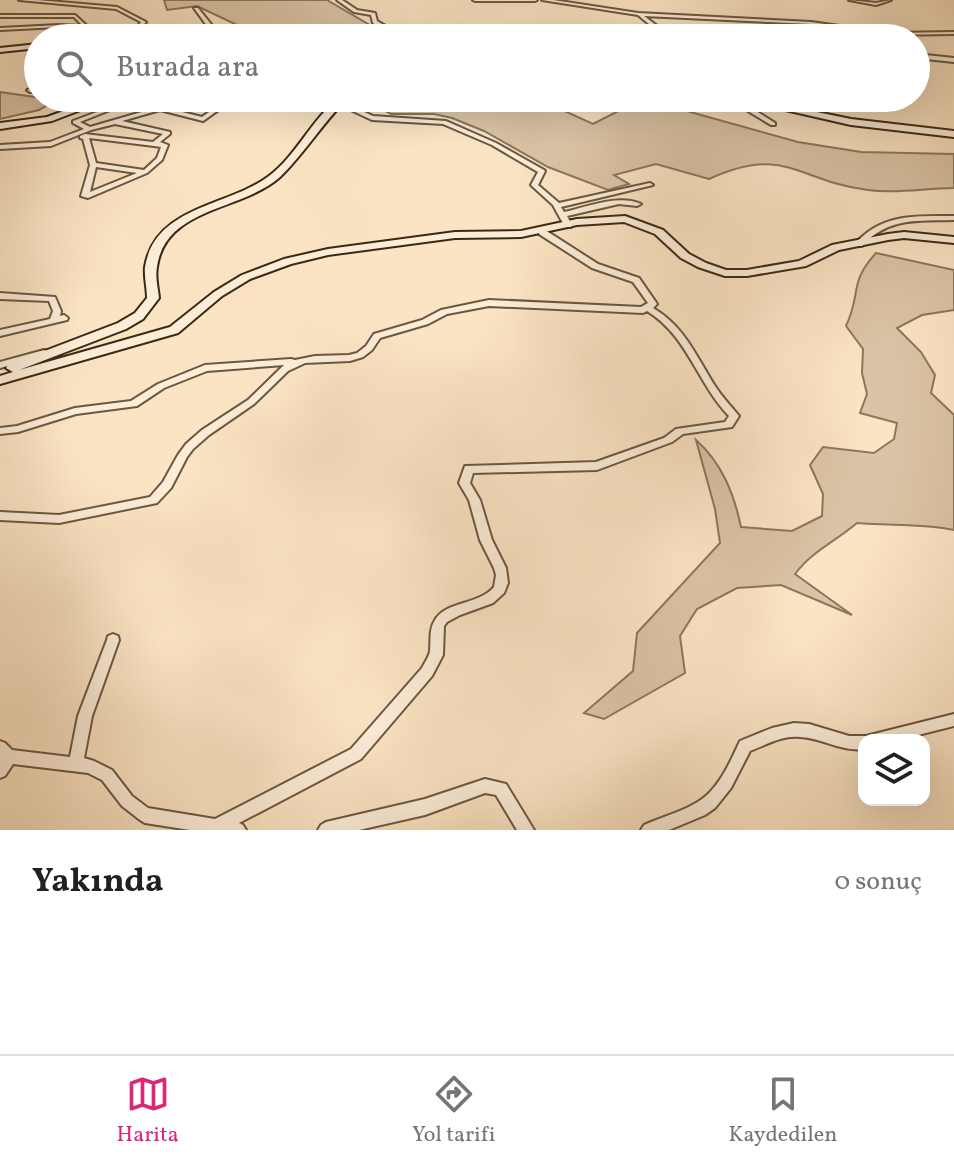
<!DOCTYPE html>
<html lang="tr">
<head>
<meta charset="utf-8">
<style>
  :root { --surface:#fff; --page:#f6f6f6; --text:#202124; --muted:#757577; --line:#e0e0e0; --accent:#db2777 }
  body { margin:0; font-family:Vollkorn,serif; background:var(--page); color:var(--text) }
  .controls { position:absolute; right:24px; bottom:24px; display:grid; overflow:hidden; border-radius:16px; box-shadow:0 8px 32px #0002 }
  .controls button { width:72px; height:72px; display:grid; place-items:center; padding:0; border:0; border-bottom:2px solid var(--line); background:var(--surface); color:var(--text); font:40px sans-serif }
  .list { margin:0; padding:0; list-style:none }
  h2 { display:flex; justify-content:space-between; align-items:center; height:104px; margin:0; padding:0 32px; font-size:34px }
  h2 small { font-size:26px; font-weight:400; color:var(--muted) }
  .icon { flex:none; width:44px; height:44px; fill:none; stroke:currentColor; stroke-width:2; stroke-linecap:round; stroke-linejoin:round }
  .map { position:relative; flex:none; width:954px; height:830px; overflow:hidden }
  .search { position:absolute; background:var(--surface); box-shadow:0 8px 32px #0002; left:24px; right:24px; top:24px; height:88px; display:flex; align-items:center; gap:20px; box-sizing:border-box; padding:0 28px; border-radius:44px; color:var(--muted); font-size:30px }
  .sheet { height:224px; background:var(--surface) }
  nav { display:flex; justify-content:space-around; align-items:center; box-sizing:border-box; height:112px; border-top:2px solid var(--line); background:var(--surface); font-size:22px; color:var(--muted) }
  nav a { display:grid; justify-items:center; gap:4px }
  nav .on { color:var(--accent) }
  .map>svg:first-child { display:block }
</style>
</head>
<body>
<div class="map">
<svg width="954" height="830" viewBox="0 0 954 830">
  <rect width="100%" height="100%" fill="#fbe4c4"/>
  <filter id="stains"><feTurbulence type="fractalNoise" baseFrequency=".0025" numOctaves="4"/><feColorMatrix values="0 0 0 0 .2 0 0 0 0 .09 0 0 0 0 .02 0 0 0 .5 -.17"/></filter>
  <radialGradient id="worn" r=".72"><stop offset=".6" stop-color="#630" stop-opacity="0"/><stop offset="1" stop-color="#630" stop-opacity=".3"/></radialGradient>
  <path fill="#dbc4a6" stroke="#8c765d" stroke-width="2" d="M164 0H327L392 38H256L254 33 197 6 167 10Z
    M0 92 56 100 39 110 0 119Z
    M380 98H563L551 105 593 124 634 103H658L798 142 861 152 954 154V188C925 188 898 194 868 190 797 181 785 144 709 179L656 164 614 175 629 184 608 190 548 167 484 131 452 118 434 114H391L369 102Z
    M876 253 954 270V310L922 315 897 328 921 352 935 375 931 393 954 415V530C922 523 890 526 857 523 836 541 811 552 795 574L852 615 781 585 737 588 697 609 680 636 685 673 604 719 584 713 633 671 637 633 720 543 715 509 696 440C722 463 734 494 741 527L792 531 822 516 823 494 810 465 823 447 874 453 894 439 897 423 860 413 867 394 862 373 863 349 846 326C862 292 848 284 876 253Z"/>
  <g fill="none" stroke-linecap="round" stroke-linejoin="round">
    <g stroke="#6c5840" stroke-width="4">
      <path id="street" d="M19 0H37L117 7 146 22 136 33 83 29 63 38H56L76 29 59 27 0 30V28L59 25 83 26 74 17H0V15H75L88 27 135 30 141 22 116 9Z
        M337 0H342L357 10 375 13 377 21 406 38H399L373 23 371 15 354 12Z
        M473 0H537L535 1H475Z
        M542 0H553L638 13 811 22 889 33 954 32V34L889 35 811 24 644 16 660 28 708 38H697L656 30 638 15Z
        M849 0 876 3 891 0 876 5Z
        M194 8H198L222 38H216Z
        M916 54 954 58V62L916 58Z
        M38 87V91L30 92 27 90Z
        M190 98H199L166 108 202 117 219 105 224 106 203 121 160 110 122 121 170 132V134L160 142 168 145 162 160 147 173 88 198 81 196 90 165 83 139 80 138V136L85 134 153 142 163 134 115 124 91 130 51 146 0 149V145L50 142 84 129 73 123V121L110 107 115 108 80 122 90 127ZM89 138 154 146 161 147 157 158 144 170 96 163ZM96 167 137 173 90 192Z
        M750 98 753 100 748 106 775 123V125H771L743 108V106Z
        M336 101H340L373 116 446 121 496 143 544 170 545 171 538 185 559 203 650 183 653 185 561 207 564 212C588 207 618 194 641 204L637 206 619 204 567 216 572 225 571 227H565L553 205 531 185 538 172 492 145 443 124 372 120 336 103Z
        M954 216V220C918 221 888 217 862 246H856L855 244C882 213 917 216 954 216Z
        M539 230H545L598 264 639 278 657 304 653 308C685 327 696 356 715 386 722 397 731 406 739 416L732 427 683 434 672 442 597 470 473 473 470 483 480 500 492 540 506 568 508 583 504 593 493 603 460 615 447 622 444 626 443 655 432 676 361 759 239 823 243 825 246 830H190L145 823 140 820 122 806 102 780 88 773 13 764 5 776 0 778V741L5 743 12 750 70 757 78 716 107 640 108 636 113 634 118 636 119 640 92 716 84 758 94 761 112 770 132 796 148 808 215 819 351 749 422 668C425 662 429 657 430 651 431 640 429 629 435 620 446 601 479 605 494 587L496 575 494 568 480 540 469 500 459 483 465 466 596 462 664 438 676 429 725 422 729 416C697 383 688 336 647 311L643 313 489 306 447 314 428 324 380 338 372 350 363 357 350 361 305 363 288 371 254 404 209 435 193 449 187 457 171 488 157 503 59 523 0 520V512L59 515 150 497 163 482 178 455 186 444 202 430 248 400 284 365 207 371 164 388 137 406 76 414 18 432 0 434V428L17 426 75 408 131 401 158 384 205 365 291 359 295 360 315 356 349 355 357 353 366 346 374 334 422 320 441 310 489 300 641 307 648 303 633 282 592 268 539 234Z
        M0 293 55 297 61 311 60 316 64 315 68 318 67 320 0 336V330L50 319 53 311 49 301 0 299Z
        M44 350 47 351 49 353 47 355 0 368V362Z
        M954 714V726L898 740H864V749C841 752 822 738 800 737 782 735 766 745 750 751L731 788 715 808 705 815 669 830H641L644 825C666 815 695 809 711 791 724 777 732 758 740 741L772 728 794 723 809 724 849 736H866Z
        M485 779 506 784 534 830H517L496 795 485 793 425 815 359 830H318L321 825 326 822 425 799Z"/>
    </g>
    <g stroke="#3c2914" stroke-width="4">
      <path id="secondary" d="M38 44V48L0 52V48Z
        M100 98H112L52 121 0 129V123L47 117Z
        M339 98H348C323 122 304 154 280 177 242 211 165 207 157 267 155 277 158 288 159 298L143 319 126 329 19 370 170 327 214 292 242 275 284 259 328 249 455 232 521 231 577 219 625 216 663 230 689 254 706 263 726 270H747L799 261 832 245 888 234 904 232 954 237V243L904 238 888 240 839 250 806 266 747 276H725L698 267 681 258 655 234 624 222 577 225 521 237 455 238 328 255 291 264 250 279 222 296 178 333 0 384V376L13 372 6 368 8 365 118 323 135 313 147 298C147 288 144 277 145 267 155 206 228 207 269 176 297 155 311 120 339 98Z
        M732 98H748L851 119 954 131V137L851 125Z"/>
    </g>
    <use href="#street" fill="#fcedd9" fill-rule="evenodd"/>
    <use href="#secondary" fill="#fcedd9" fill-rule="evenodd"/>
  </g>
  <rect width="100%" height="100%" filter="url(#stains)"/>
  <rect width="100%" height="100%" fill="url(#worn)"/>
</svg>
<div class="controls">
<button><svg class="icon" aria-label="layers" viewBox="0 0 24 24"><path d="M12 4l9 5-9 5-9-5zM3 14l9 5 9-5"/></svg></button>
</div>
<div class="search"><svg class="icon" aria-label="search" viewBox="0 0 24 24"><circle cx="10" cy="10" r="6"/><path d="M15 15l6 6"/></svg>Burada ara</div>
</div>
<section class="sheet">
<h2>Yakında<small>0 sonuç</small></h2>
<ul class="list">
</ul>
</section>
<nav>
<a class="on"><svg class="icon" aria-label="map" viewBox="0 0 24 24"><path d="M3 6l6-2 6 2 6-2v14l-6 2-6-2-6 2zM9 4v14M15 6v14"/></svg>Harita</a>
<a><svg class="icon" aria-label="directions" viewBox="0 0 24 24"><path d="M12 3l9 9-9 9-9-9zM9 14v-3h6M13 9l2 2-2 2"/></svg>Yol tarifi</a>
<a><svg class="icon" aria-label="saved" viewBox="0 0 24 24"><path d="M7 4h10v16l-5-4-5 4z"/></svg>Kaydedilen</a>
</nav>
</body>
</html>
